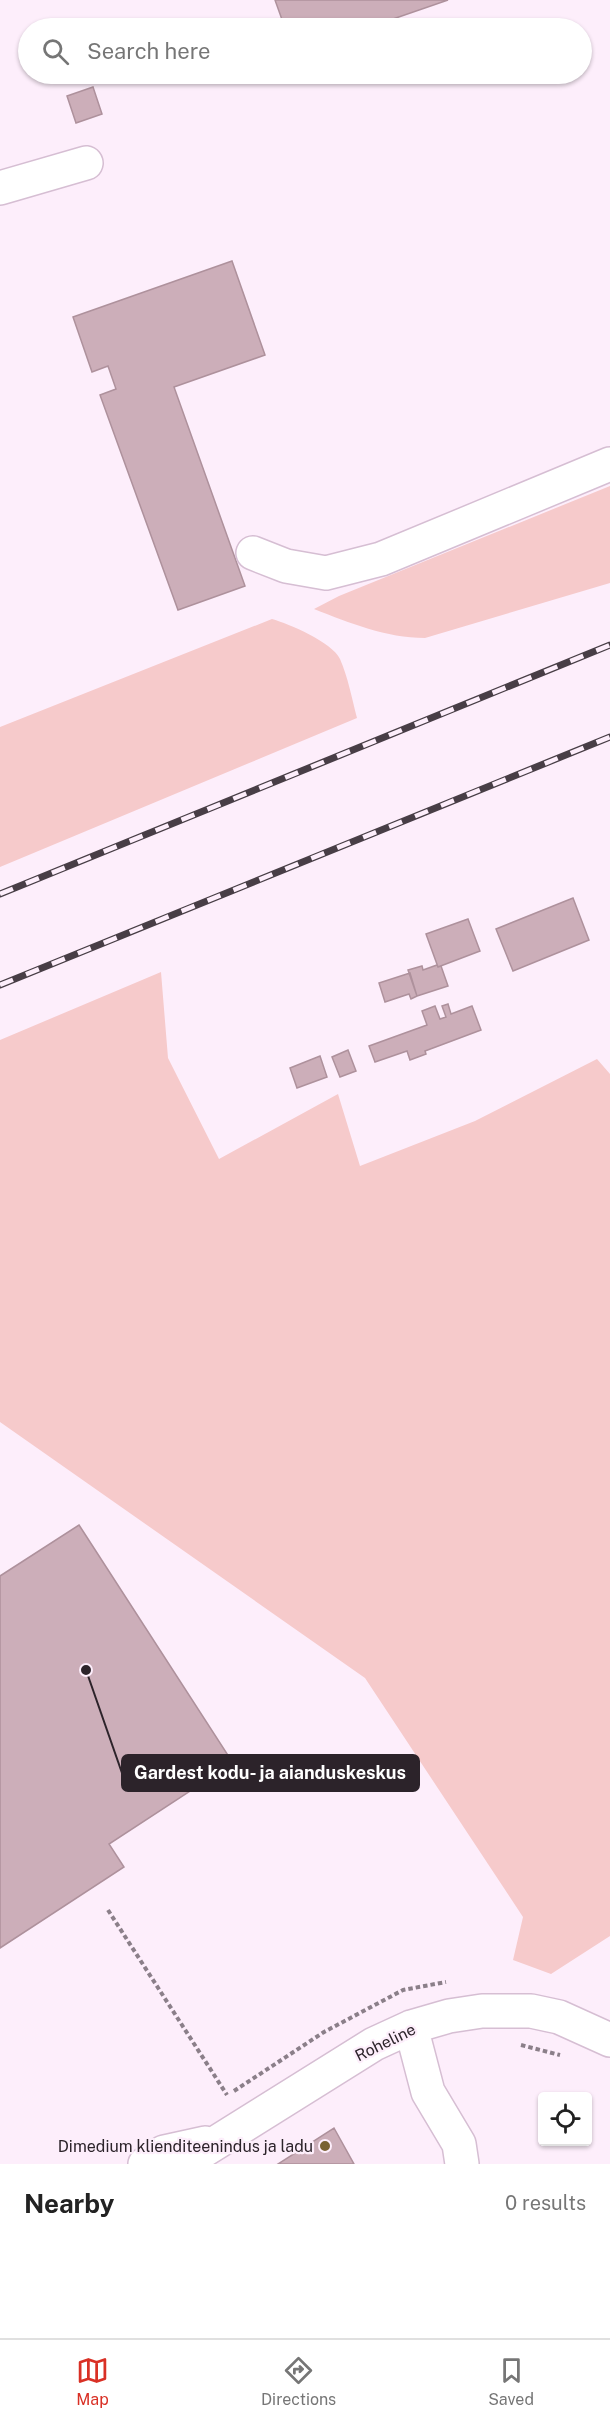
<!DOCTYPE html>
<html lang="en">
<head>
<meta charset="utf-8">
<style>
  :root { --surface:#fff; --page:#f2f2f2; --text:#222; --muted:#767676; --line:#e0e0e0; --accent:#d93025 }
  body { margin:0; font-family:"Public Sans",sans-serif; background:var(--page); color:var(--text) }
  .controls { position:absolute; right:18px; bottom:18px; display:grid; overflow:hidden; border-radius:6px; box-shadow:0 2px 4px #0004 }
  .controls button { width:54px; height:54px; display:grid; place-items:center; padding:0; border:0; border-bottom:2px solid var(--line); background:var(--surface); color:var(--text); font:30px sans-serif }
  .list { margin:0; padding:0; list-style:none }
  h2 { display:flex; justify-content:space-between; align-items:center; height:78px; margin:0; padding:0 24px; font-size:26px }
  h2 small { font-size:20px; font-weight:400; color:var(--muted) }
  .icon { flex:none; width:33px; height:33px; fill:none; stroke:currentColor; stroke-width:2; stroke-linecap:round; stroke-linejoin:round }
  .map { position:relative; flex:none; width:610px; height:2164px; overflow:hidden }
  .search { position:absolute; background:var(--surface); box-shadow:0 2px 4px #0004; left:18px; right:18px; top:18px; height:66px; display:flex; align-items:center; gap:15px; box-sizing:border-box; padding:0 21px; border-radius:33px; color:var(--muted); font-size:22px }
  .sheet { height:174px; background:var(--surface) }
  nav { display:flex; justify-content:space-around; align-items:center; box-sizing:border-box; height:84px; border-top:2px solid var(--line); background:var(--surface); font-size:16px; color:var(--muted) }
  nav a { display:grid; justify-items:center; gap:3px }
  nav .on { color:var(--accent) }
  .map>svg:first-child { display:block }
</style>
</head>
<body>
<div class="map">
<svg width="610" height="2164" viewBox="0 0 610 2164">
  <rect width="100%" height="100%" fill="#fdeefb"/>
  <path fill="#f6cacb" d="M610 486V583L425 638C386 638 350 623 314 609L339 596Z
    M272 619C289 624 332 642 340 659 348 677 352 699 357 718L0 867V727Z
    M161 972 168 1058 219 1159 338 1094 360 1166 475 1121 597 1059 610 1074V1936L551 1974 513 1960 523 1917 365 1678 0 1422V1040Z"/>
  <path fill="#ccaeb9" stroke="#ae919c" stroke-width="1.5" d="M275 0H448L367 28H285Z
    M93 87 102 114 76 123 67 96Z
    M232 261 265 355 174 387 245 586 178 610 100 395 116 389 108 366 92 372 73 317Z
    M573 898 589 940 513 971 496 929Z
    M468 919 480 951 438 967 426 934Z
    M437 965 438 967 441 966 448 986 417 996 408 970 422 966 423 970Z
    M410 973 417 996 411 999 409 994 385 1002 379 983Z
    M448 1004 451 1014 472 1006 481 1030 425 1051 426 1054 410 1060 407 1051 375 1062 369 1046 427 1025 422 1011 435 1006 440 1019 446 1017 442 1006Z
    M348 1050 356 1071 340 1077 332 1057Z
    M320 1056 327 1077 297 1088 290 1068Z
    M79 1525 233 1763 109 1844 124 1867 0 1948V1576Z
    M334 2128 354 2164H278Z"/>
  <g fill="none" stroke-linecap="round" stroke-linejoin="round">
    <g stroke="#d6bed3" stroke-width="36">
      <path id="minor" d="M0 188 86 163
        M253 553 286 566 326 573 381 559 610 464
        M411 2027 428 2092 459 2144 462 2164
        M145 2164 164 2152 205 2143
        M182 2164 374 2044 411 2027 449 2016 482 2011H531L559 2017 610 2040"/>
    </g>
    <path stroke="#8b7f89" stroke-width="4" stroke-dasharray="4.5 3" stroke-linecap="butt" d="M108 1910 227 2095
      M521 2045 560 2055
      M234 2091 324 2032 403 1990 446 1982"/>
    <use href="#minor" stroke="#fff" stroke-width="33"/>
    <g stroke="#483e46" stroke-width="7">
      <path id="rail" d="M0 894 610 645
        M0 985 610 737"/>
    </g>
    <use href="#rail" stroke="#fdeefb" stroke-width="4.5" stroke-dasharray="14" stroke-linecap="butt"/>
  </g>
  <circle fill="#796232" stroke="#fdeefb" stroke-width="2" cx="325" cy="2146" r="6"/>
  <g text-anchor="middle" stroke-width="4.5" stroke-linejoin="round" paint-order="stroke">
    <g font-size="16" fill="#2c232a" stroke="#fdeefb">
      <text transform="translate(385 2042) rotate(-26)" y="6">Roheline</text>
    </g>
    <g font-size="16" fill="#2c232a" stroke="#fdeefb" text-anchor="end">
      <text x="313" y="2152">Dimedium klienditeenindus ja ladu</text>
    </g>
  </g>
  <path fill="none" stroke="#2c232a" stroke-width="2" d="M86 1670L122 1773"/>
  <circle fill="#2c232a" stroke="#fdeefb" stroke-width="2" cx="86" cy="1670" r="6"/>
  <rect fill="#2c232a" stroke="#2c232a" stroke-width="2" x="122" y="1755" width="297" height="36" rx="6"/>
  <g font-size="18" text-anchor="middle" font-weight="bold" fill="#fff">
    <text x="270" y="1779">Gardest kodu- ja aianduskeskus</text>
  </g>
</svg>
<div class="controls">
<button><svg class="icon" aria-label="locate" viewBox="0 0 24 24"><circle cx="12" cy="12" r="6"/><path d="M12 2v4M12 18v4M2 12h4M18 12h4"/></svg></button>
</div>
<div class="search"><svg class="icon" aria-label="search" viewBox="0 0 24 24"><circle cx="10" cy="10" r="6"/><path d="M15 15l6 6"/></svg>Search here</div>
</div>
<section class="sheet">
<h2>Nearby<small>0 results</small></h2>
<ul class="list">
</ul>
</section>
<nav>
<a class="on"><svg class="icon" aria-label="map" viewBox="0 0 24 24"><path d="M3 6l6-2 6 2 6-2v14l-6 2-6-2-6 2zM9 4v14M15 6v14"/></svg>Map</a>
<a><svg class="icon" aria-label="directions" viewBox="0 0 24 24"><path d="M12 3l9 9-9 9-9-9zM9 14v-3h6M13 9l2 2-2 2"/></svg>Directions</a>
<a><svg class="icon" aria-label="saved" viewBox="0 0 24 24"><path d="M7 4h10v16l-5-4-5 4z"/></svg>Saved</a>
</nav>
</body>
</html>
